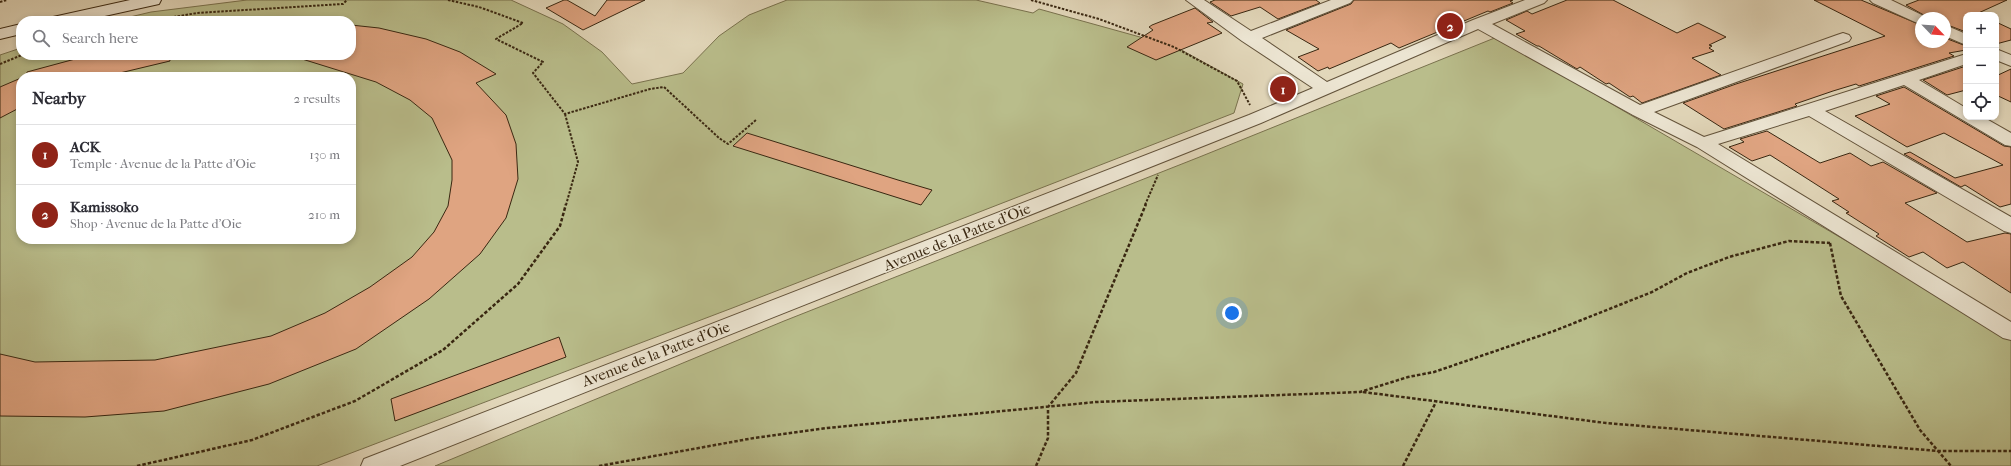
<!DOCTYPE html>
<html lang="en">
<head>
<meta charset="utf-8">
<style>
  :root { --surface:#fff; --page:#f2f2f3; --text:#2b2b33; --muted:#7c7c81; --line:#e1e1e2; --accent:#8f2418 }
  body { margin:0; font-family:"IM FELL French Canon",serif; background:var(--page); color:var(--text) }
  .controls { position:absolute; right:12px; top:12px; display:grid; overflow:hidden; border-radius:8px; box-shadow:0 2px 6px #0003 }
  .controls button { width:36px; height:36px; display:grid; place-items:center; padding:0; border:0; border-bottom:1px solid var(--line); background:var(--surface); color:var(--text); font:20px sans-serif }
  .compass { position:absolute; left:1915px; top:12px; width:36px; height:36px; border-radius:50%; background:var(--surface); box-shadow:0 2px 6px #0003; rotate:115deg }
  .you { position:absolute; left:1232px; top:313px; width:14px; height:14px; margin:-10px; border:3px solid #fff; border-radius:50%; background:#1a73e8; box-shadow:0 0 0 6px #1a73e833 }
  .badge { display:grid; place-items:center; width:26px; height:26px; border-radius:50%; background:var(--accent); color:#fff; font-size:13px; font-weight:700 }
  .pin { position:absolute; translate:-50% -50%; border:2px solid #fff; box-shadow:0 1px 4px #0006 }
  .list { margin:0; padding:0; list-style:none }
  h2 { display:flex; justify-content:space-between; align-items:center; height:52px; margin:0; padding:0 16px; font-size:17px }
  h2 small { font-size:13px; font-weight:400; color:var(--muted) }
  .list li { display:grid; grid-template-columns:26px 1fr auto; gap:12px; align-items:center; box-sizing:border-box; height:60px; padding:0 16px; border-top:1px solid var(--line) }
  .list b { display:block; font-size:15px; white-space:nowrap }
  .list p { margin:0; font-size:13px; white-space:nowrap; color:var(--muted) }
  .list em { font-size:13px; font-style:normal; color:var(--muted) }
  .icon { flex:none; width:22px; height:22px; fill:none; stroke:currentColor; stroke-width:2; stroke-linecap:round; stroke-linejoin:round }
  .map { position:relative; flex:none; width:2011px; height:466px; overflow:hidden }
  .search { position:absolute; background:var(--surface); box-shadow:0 2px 6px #0003; left:16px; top:16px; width:340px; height:44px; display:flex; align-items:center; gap:10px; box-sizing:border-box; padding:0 14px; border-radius:16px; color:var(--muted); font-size:15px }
  .panel { position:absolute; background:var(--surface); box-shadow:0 2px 6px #0003; left:16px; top:72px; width:340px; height:172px; border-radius:16px }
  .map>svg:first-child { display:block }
</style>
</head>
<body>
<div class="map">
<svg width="2011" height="466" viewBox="0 0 2011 466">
  <rect width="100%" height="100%" fill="#e2d7ba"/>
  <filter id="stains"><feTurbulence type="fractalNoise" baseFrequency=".005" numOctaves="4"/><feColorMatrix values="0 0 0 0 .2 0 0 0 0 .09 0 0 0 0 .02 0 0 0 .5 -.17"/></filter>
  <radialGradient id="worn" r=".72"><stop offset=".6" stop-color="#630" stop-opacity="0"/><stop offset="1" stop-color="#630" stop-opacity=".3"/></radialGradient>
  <path fill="#b9bd8b" stroke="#79724e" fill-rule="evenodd" d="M247 0H511L563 24 602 52 632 84 683 73 719 36 749 15 787 0H976L1033 13 1039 9 1176 47 1243 84 1234 113 735 307 317 466H0V55L21 48V55H351V21H113L151 12ZM21 77H351V239H21Z
    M1497 37 2011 337V466H435L784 321 1197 158Z"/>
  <path fill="#dfa481" stroke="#392711" d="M564 0H567L595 16 607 0H645L583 30 546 8Z
    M1215 0H1316L1320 3 1278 19 1260 7 1231 16 1210 2Z
    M1354 0H1513L1510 1 1513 3 1490 12 1488 11 1399 48 1391 43 1329 69 1328 67 1318 71 1298 57 1319 49 1286 30 1351 4Z
    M1567 0H1613L1677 33 1698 23 1726 37 1709 45 1712 46 1709 48 1714 51 1692 58 1721 75 1642 103 1633 96 1630 97 1609 83 1606 84 1580 67 1577 69 1539 46H1537L1516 34 1525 31 1506 20 1527 11 1532 14Z
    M1814 0H1861L1921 25V42H1945V38L1966 46V50L1949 53 1954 56 1859 86 1856 84 1833 91 1795 104 1797 106 1724 129 1683 103 1736 84 1885 36Z
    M1919 0H2007L1974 15H1966V32L1945 24V18H1929L1906 5Z
    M1195 8 1213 22 1207 23 1222 33 1156 60 1127 47 1153 30 1149 27 1152 25Z
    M1996 22 2011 29V40L1996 44Z
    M351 25 379 28 426 39 460 52 496 74 476 83 506 115 516 144 518 179 506 218 480 254 429 299 356 349 269 384 164 411 85 417 0 416V354L35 362 155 360 271 336 325 313 370 287 412 257 434 232 448 206 452 180V160L432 118 410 100 376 82 302 59 303 55H351Z
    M90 55H169L170 61 103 77H27V72Z
    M1966 66V90L1947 95 1923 80Z
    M2011 69V102L1996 95V76Z
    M21 78V107L0 118V87Z
    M1904 87 2004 146 2011 147V204L2000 207 1965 185 1961 187 1904 154 1910 152 1955 178 2003 165 1944 133 1907 147 1855 116 1890 104 1876 96Z
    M1767 131 1820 163 1850 153 1871 166 1883 162 1937 193 1905 203 1967 242 2005 233 2011 234V293L1963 262 1947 268 1923 252 1909 257 1876 236 1879 234 1846 213 1849 212 1832 201 1839 199 1770 155 1752 161 1729 147 1744 142 1740 139Z
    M747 133 898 180 932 190 921 205 733 146Z
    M559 337 566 357 395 421 391 399Z"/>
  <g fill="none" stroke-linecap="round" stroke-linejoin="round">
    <g stroke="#63533b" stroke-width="2">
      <path id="street" d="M1186 0H1204L1251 31 1331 0H1353L1350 3 1262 38 1327 82 1473 20 1525 0H1547L1544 3 1492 24 1640 105 1837 35 1843 33 1849 35 1851 38 1849 41 1654 112 1704 137 1966 54V64L1919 80 1966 108V117H1983L2011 133V146L2005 145 1904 85 1825 111 2011 217V233L2004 231 1809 116 1718 144 2011 322V340L2003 338 1697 147 1633 115 1478 29 1261 123 400 466H361L364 459 1249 115 1313 88 1242 41Z
        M1870 0H1891L1928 18H1921V24L1915 22 1873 3Z
        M1945 25 1966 34V45L1945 36Z
        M1996 49 2011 55V66L1996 60Z"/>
    </g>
    <g stroke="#392711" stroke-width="2">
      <path id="secondary" d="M130 0H161L159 4 82 21H50L53 17Z
        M21 24V34L0 39V29Z"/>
    </g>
    <path stroke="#392711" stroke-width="2" stroke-dasharray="2.5 1.5" stroke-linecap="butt" d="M448 0 479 7 523 23 496 39 543 62 533 73 565 114 650 89 664 87 719 138 728 144 756 120
      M1031 0 1099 19 1174 47 1237 81 1250 105
      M0 2 7 0
      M150 21 197 13 343 4 347 0
      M0 64 22 55
      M565 114 578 162 566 205
      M1145 205 1158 175"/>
    <path stroke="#392711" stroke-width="2.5" stroke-dasharray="3.5 2" stroke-linecap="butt" d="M1830 243 1841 296 1920 430 1951 466
      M1363 392 1606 423 1938 451H2011
      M137 466 252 440 355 401 443 350 518 284 560 226 566 204
      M599 466 754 438 827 428 1096 402 1360 392 1408 377 1434 372 1554 331 1652 292 1687 273 1729 257 1789 241 1830 243
      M1036 466 1048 438V407L1076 373 1146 204
      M1403 466 1436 402"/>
    <use href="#street" fill="#ece5d2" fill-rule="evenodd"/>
    <use href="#secondary" fill="#ece5d2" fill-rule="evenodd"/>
  </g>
  <g text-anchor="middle" stroke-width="3" stroke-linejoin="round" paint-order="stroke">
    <g font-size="15" fill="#392711" stroke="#ece5d2">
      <text transform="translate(957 237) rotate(-22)" y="5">Avenue de la Patte d'Oie</text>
      <text transform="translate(656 354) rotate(-21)" y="5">Avenue de la Patte d'Oie</text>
    </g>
  </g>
  <rect width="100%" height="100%" filter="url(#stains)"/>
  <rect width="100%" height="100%" fill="url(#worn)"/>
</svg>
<div class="controls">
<button>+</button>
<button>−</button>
<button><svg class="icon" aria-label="locate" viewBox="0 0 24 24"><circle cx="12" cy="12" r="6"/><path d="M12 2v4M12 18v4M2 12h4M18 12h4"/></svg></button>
</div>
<svg class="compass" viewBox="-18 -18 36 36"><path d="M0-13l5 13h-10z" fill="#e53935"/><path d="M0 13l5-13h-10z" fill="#7c7c81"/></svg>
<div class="you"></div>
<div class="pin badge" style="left:1283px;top:89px">1</div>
<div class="pin badge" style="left:1450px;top:26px">2</div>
<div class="search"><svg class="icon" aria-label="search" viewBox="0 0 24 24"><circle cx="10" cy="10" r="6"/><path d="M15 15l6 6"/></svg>Search here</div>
<section class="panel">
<h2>Nearby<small>2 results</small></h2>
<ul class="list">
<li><span class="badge">1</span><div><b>ACK</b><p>Temple · Avenue de la Patte d'Oie</p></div><em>130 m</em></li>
<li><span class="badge">2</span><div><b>Kamissoko</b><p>Shop · Avenue de la Patte d'Oie</p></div><em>210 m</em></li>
</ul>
</section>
</div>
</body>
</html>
